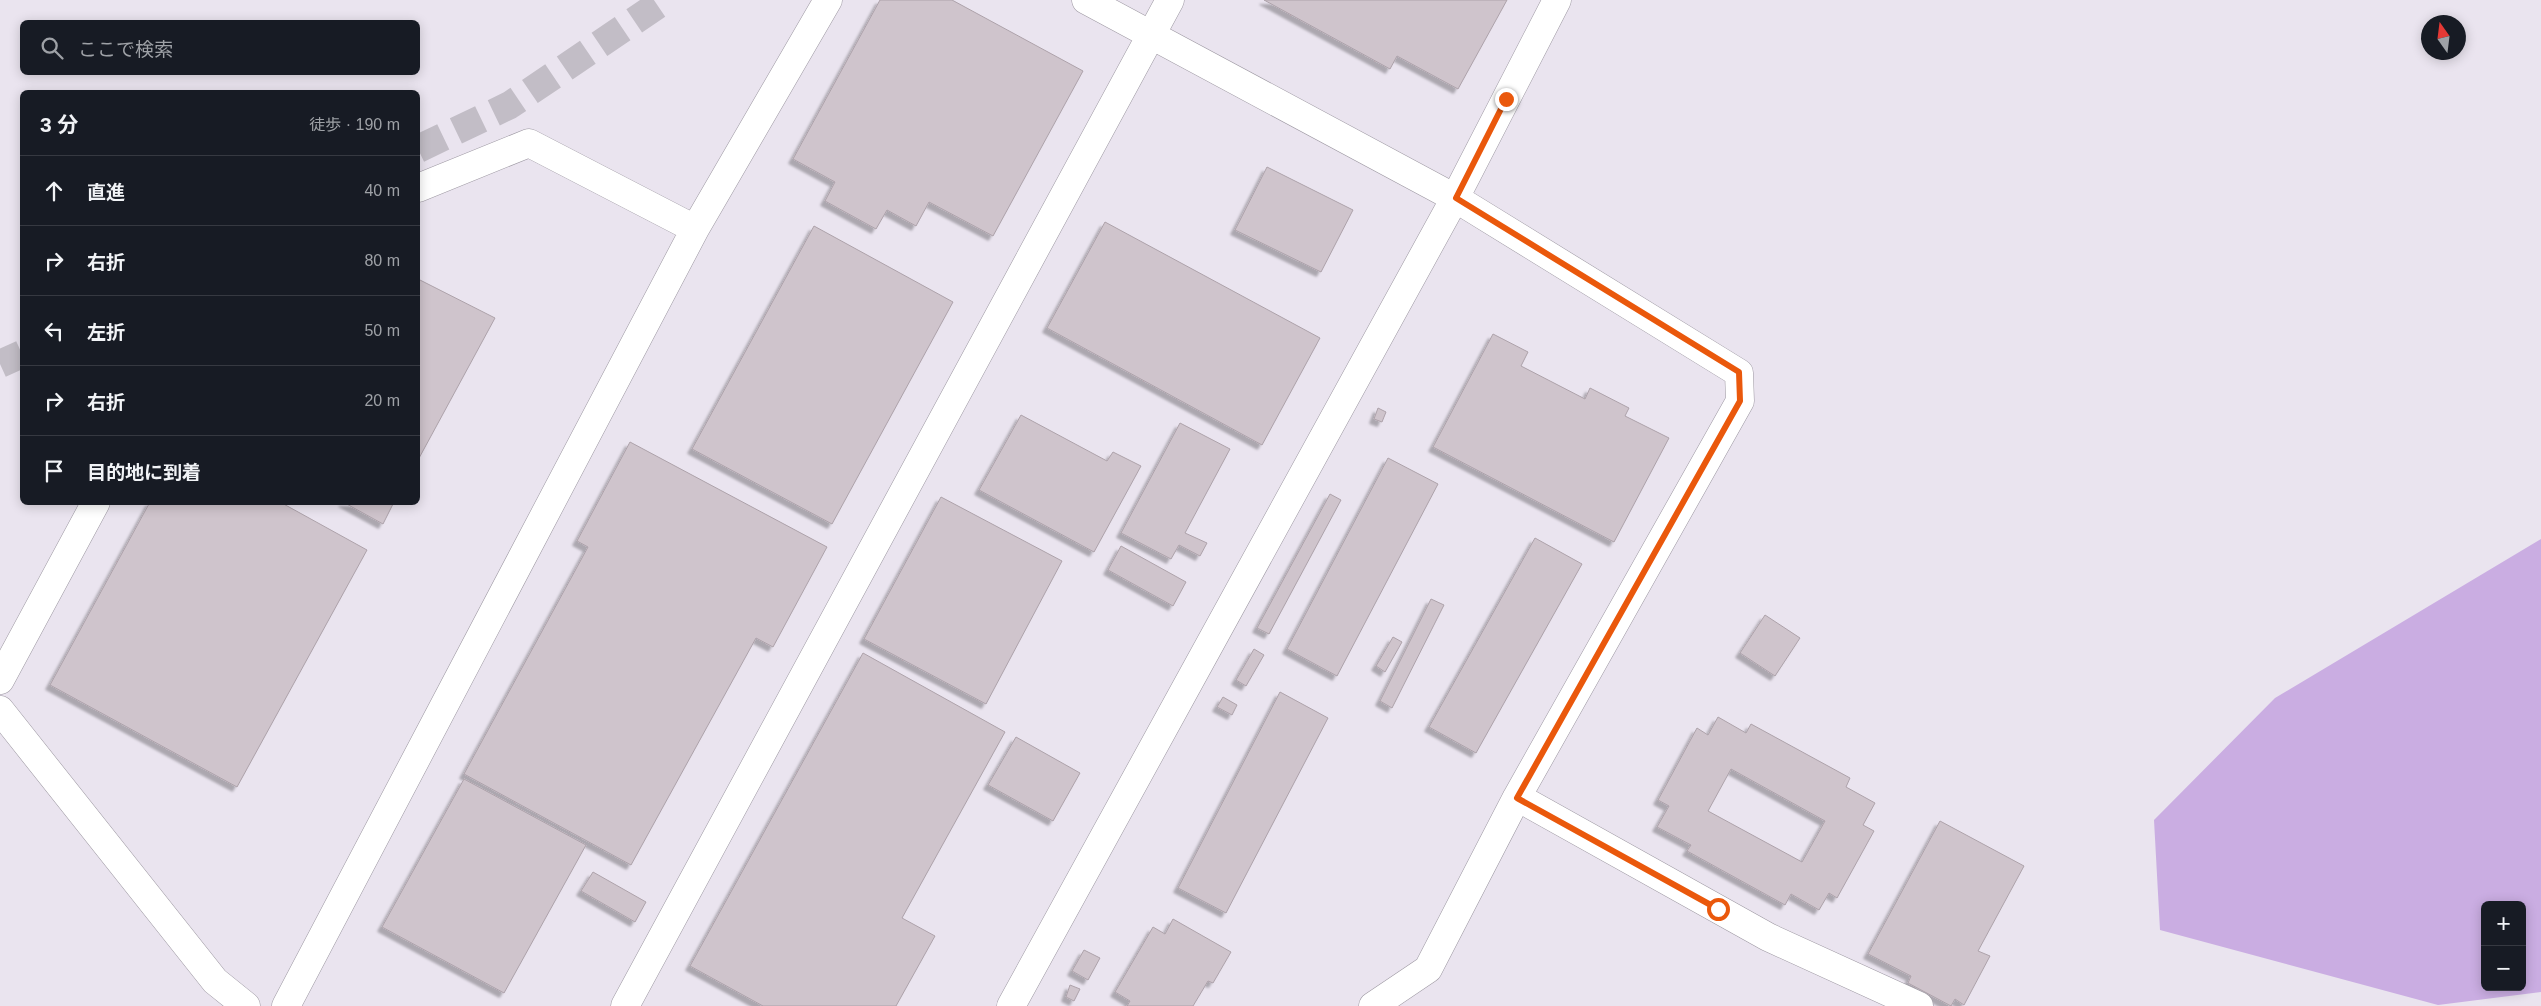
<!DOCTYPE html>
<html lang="ja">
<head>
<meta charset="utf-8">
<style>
  :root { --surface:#171b24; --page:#20242c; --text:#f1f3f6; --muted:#9ea1a6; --line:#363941 }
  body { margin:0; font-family:Helvetica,"Noto Sans JP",sans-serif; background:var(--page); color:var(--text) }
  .controls { position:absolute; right:15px; bottom:15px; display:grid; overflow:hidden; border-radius:8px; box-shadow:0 2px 12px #0003 }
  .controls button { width:45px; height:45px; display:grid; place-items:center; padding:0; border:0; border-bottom:1px solid var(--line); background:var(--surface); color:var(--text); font:25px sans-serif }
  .compass { position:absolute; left:2421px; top:15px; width:45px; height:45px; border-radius:50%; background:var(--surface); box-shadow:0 2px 12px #0003; rotate:346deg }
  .stop { position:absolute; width:15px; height:15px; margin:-11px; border:4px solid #ea580c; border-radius:50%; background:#fff }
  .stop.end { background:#ea580c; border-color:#fff; box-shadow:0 1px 5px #0008 }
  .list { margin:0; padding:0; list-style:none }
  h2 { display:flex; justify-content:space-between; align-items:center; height:65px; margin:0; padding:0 20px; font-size:21px }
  h2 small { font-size:16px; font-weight:400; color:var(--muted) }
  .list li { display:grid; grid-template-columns:32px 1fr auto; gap:15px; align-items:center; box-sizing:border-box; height:70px; padding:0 20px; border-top:1px solid var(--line) }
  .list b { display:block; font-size:19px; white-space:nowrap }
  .list em { font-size:16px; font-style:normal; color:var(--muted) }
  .icon { flex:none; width:28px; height:28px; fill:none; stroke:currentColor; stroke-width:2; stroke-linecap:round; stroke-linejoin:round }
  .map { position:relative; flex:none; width:2541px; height:1006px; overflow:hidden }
  .search { position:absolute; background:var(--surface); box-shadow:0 2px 12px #0003; left:20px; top:20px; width:400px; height:55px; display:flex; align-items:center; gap:12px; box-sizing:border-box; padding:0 18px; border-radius:8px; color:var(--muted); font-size:19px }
  .panel { position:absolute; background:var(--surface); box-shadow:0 2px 12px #0003; left:20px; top:90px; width:400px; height:415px; border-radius:8px }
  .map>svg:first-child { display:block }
</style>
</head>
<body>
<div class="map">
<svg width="2541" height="1006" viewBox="0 0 2541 1006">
  <defs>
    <filter id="shadow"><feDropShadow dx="-4.5" dy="4.5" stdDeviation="1" flood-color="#0004"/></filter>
  </defs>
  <rect width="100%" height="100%" fill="#eae4ef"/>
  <path fill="#caade2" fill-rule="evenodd" d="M2541 539V992L2438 1005 2160 930 2154 820 2275 698ZM2485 905H2522V987H2485Z"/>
  <path fill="#cfc4cc" stroke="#ada2aa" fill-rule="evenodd" filter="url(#shadow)" d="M880 0H952L1083 71 993 236 929 202 916 226 887 210 876 229 825 201 835 182 793 159Z
    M1264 0H1507L1458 89 1397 56 1390 69Z
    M1267 167 1353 210 1321 272 1235 230Z
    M1105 222 1320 338 1262 445 1047 328Z
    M814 226 953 302 832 524 692 449Z
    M418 279 495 318 418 460Z
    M1493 334 1528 352 1521 366 1585 399 1590 388 1629 408 1625 416 1669 438 1614 542 1433 447Z
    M1378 408 1386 412 1382 422 1374 419Z
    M1021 415 1107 461 1113 452 1141 466 1094 552 979 490Z
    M1180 423 1230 449 1185 533 1207 543 1200 556 1179 545 1171 559 1121 533Z
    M630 442 827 547 773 647 756 638 631 865 464 774 588 547 577 541Z
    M1388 458 1438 484 1337 676 1287 649Z
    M1330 494 1341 500 1269 634 1257 628Z
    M941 497 1062 561 986 704 864 639Z
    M150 502H280L367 550 237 787 50 685Z
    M343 502H394L383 524Z
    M1535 538 1582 564 1476 753 1429 727Z
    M1121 546 1186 582 1173 606 1108 570Z
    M1431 599 1444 605 1392 708 1380 701Z
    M1765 615 1800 638 1775 676 1740 653Z
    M1393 637 1402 642 1385 672 1376 666Z
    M1254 649 1264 655 1246 686 1236 680Z
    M863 653 1005 732 902 918 935 936 896 1006H763L690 966Z
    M1280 692 1328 718 1226 913 1178 888Z
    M1223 697 1237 705 1232 715 1217 707Z
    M1718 717 1746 733 1751 724 1850 778 1846 787 1875 803 1863 825 1874 831 1837 898 1829 893 1819 910 1791 894 1785 905 1687 851 1691 845 1657 827 1669 806 1658 800 1697 728 1708 735ZM1731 769 1825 821 1802 862 1708 811Z
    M1016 737 1080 773 1053 821 988 785Z
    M464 779 586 845 504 993 382 927Z
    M1940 821 2024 866 1978 951 1990 956 1964 1005 1955 999 1951 1006 1908 983 1911 976 1868 954Z
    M593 872 646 902 635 922 581 891Z
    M1173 919 1231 952 1213 983 1208 981 1193 1006H1127L1130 1001 1115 992 1153 927 1165 934Z
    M1084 950 1100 958 1088 980 1072 971Z
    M1070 985 1080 989 1074 1001 1066 997Z"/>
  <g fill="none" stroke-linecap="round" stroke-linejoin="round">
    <path stroke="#c2bdc6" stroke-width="28" stroke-dasharray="28 14" stroke-linecap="butt" d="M418 149 510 105 665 0
      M0 364 22 354"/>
    <g stroke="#9c97a1" stroke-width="29">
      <path id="minor" d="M1086 0 1455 198 1557 0
        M418 188 529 143 695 229
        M0 680 96 502
        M0 710 215 981 246 1006
        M1517 797 1768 937 1919 1006
        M286 1006 695 229 828 0
        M625 1006 1170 0
        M1011 1006 1455 198 1739 373 1740 401 1517 797 1428 969 1373 1006"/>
    </g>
    <use href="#minor" stroke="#fff" stroke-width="28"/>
  </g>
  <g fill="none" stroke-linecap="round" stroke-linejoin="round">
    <path stroke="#ea580c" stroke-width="6" d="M1506 99 1456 198 1739 372 1740 401 1517 798 1718 909"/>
  </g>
</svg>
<div class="controls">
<button>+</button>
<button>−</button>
</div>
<svg class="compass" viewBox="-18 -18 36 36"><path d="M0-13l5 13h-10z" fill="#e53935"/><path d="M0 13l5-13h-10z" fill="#9ea1a6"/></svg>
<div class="stop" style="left:1718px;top:909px"></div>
<div class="stop end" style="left:1506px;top:99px"></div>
<div class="search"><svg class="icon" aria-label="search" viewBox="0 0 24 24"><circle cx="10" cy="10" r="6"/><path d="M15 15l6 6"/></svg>ここで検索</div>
<section class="panel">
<h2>3 分<small>徒歩 · 190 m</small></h2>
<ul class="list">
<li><svg class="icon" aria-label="ahead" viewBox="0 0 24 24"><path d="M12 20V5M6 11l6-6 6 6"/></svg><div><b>直進</b></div><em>40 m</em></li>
<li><svg class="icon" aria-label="right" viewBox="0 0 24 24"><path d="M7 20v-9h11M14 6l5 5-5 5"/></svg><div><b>右折</b></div><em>80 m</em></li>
<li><svg class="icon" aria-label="left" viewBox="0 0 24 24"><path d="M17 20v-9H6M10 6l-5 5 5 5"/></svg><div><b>左折</b></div><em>50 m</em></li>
<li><svg class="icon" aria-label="right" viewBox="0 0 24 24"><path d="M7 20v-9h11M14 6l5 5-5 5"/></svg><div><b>右折</b></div><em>20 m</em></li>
<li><svg class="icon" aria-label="arrive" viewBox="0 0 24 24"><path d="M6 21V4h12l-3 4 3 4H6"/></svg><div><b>目的地に到着</b></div></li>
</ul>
</section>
</div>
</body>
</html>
